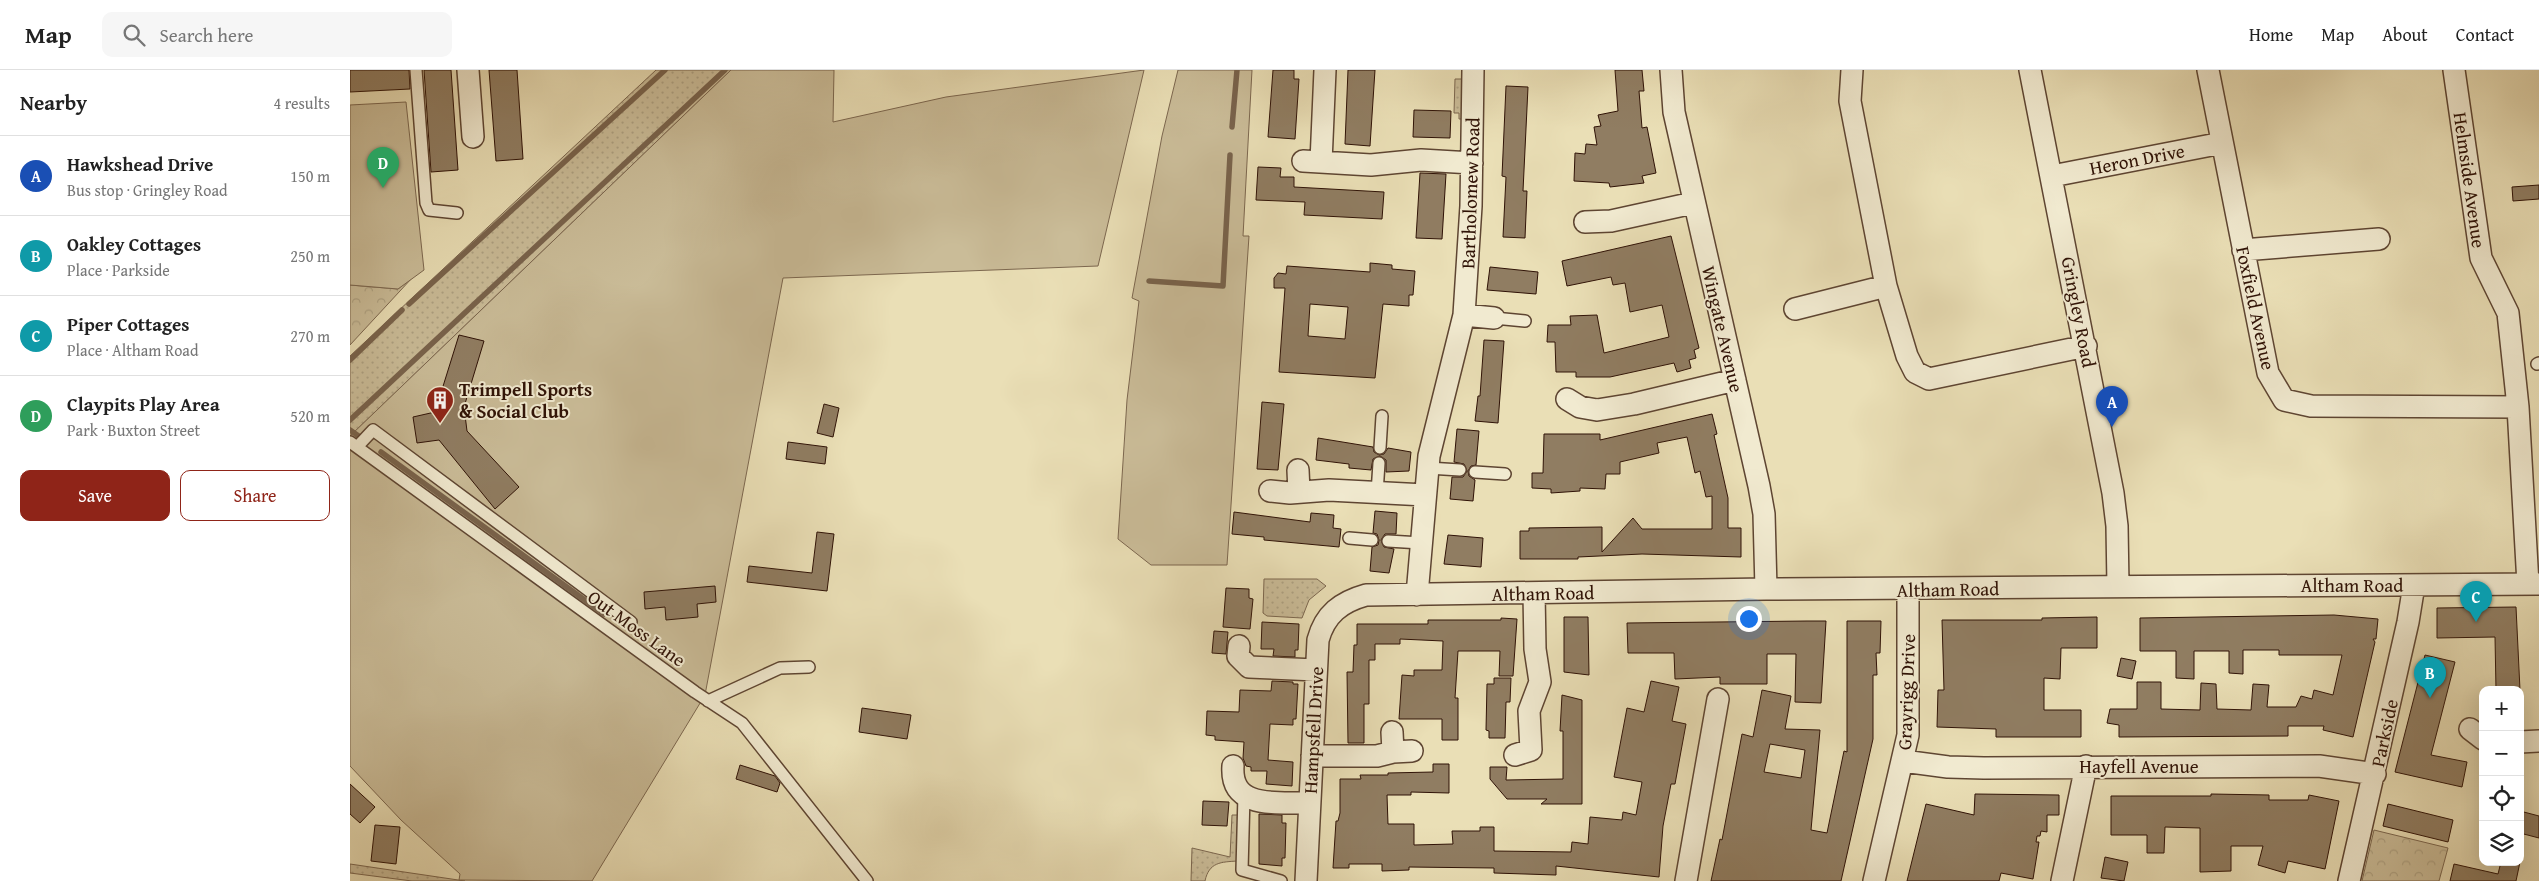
<!DOCTYPE html>
<html lang="en">
<head>
<meta charset="utf-8">
<style>
  :root { --surface:#fff; --page:#f6f6f6; --text:#222; --muted:#767676; --line:#e0e0e0; --accent:#8f2418 }
  body { margin:0; font-family:"Gentium Book Plus",serif; background:var(--page); color:var(--text) }
  .controls { position:absolute; right:15px; bottom:15px; display:grid; overflow:hidden; border-radius:10px; box-shadow:0 5px 20px #0002 }
  .controls button { width:45px; height:45px; display:grid; place-items:center; padding:0; border:0; border-bottom:1px solid var(--line); background:var(--surface); color:var(--text); font:25px sans-serif }
  .you { position:absolute; left:1398px; top:548px; width:18px; height:18px; margin:-12px; border:4px solid #fff; border-radius:50%; background:#1a73e8; box-shadow:0 0 0 8px #1a73e833 }
  .badge { display:grid; place-items:center; width:32px; height:32px; border-radius:50%; background:var(--accent); color:#fff; font-size:16px; font-weight:700 }
  .pin { position:absolute; translate:-50% -41px; filter:drop-shadow(0 1px 2px #0008) }
  .pin::after { content:''; position:absolute; top:26px; width:18px; height:15px; background:inherit; clip-path:polygon(0 0,100% 0,50% 100%) }
  .list { margin:0; padding:0; list-style:none }
  h2 { display:flex; justify-content:space-between; align-items:center; height:65px; margin:0; padding:0 20px; font-size:21px }
  h2 small { font-size:16px; font-weight:400; color:var(--muted) }
  .list li { display:grid; grid-template-columns:32px 1fr auto; gap:15px; align-items:center; box-sizing:border-box; height:80px; padding:0 20px; border-top:1px solid var(--line) }
  .list b { display:block; font-size:19px; white-space:nowrap }
  .list p { margin:0; font-size:16px; white-space:nowrap; color:var(--muted) }
  .list em { font-size:16px; font-style:normal; color:var(--muted) }
  .actions { display:flex; gap:10px; padding:15px 20px }
  .actions a { flex:1; padding:11px 0; border:1px solid var(--accent); border-radius:10px; text-align:center; font-size:18px; color:var(--accent) }
  .actions .main { background:var(--accent); color:#fff }
  .icon { flex:none; width:28px; height:28px; fill:none; stroke:currentColor; stroke-width:2; stroke-linecap:round; stroke-linejoin:round }
  .map { position:relative; flex:none; width:2189px; height:811px; overflow:hidden }
  header { display:flex; align-items:center; gap:30px; box-sizing:border-box; height:70px; padding:0 25px; background:var(--surface); border-bottom:1px solid var(--line) }
  header strong { font-size:24px }
  nav { display:flex; gap:28px; margin-inline-start:auto; font-size:18px }
  .search { width:350px; height:45px; background:var(--page); display:flex; align-items:center; gap:12px; box-sizing:border-box; padding:0 18px; border-radius:10px; color:var(--muted); font-size:19px }
  main { display:flex }
  aside { flex:1; background:var(--surface) }
  .map>svg:first-child { display:block }
</style>
</head>
<body>
<header>
<strong>Map</strong>
<div class="search"><svg class="icon" aria-label="search" viewBox="0 0 24 24"><circle cx="10" cy="10" r="6"/><path d="M15 15l6 6"/></svg>Search here</div>
<nav><a>Home</a><a>Map</a><a>About</a><a>Contact</a></nav>
</header>
<main>
<aside>
<h2>Nearby<small>4 results</small></h2>
<ul class="list">
<li><span class="badge" style="background:#1a4fb4">A</span><div><b>Hawkshead Drive</b><p>Bus stop · Gringley Road</p></div><em>150 m</em></li>
<li><span class="badge" style="background:#0f9aa8">B</span><div><b>Oakley Cottages</b><p>Place · Parkside</p></div><em>250 m</em></li>
<li><span class="badge" style="background:#0f9aa8">C</span><div><b>Piper Cottages</b><p>Place · Altham Road</p></div><em>270 m</em></li>
<li><span class="badge" style="background:#2e9e5b">D</span><div><b>Claypits Play Area</b><p>Park · Buxton Street</p></div><em>520 m</em></li>
</ul>
<div class="actions"><a class="main">Save</a><a>Share</a></div>
</aside>
<div class="map">
<svg width="2189" height="811" viewBox="0 0 2189 811">
  <defs>
    <pattern id="grass-dots" width="8" height="8" patternUnits="userSpaceOnUse" patternTransform="scale(1.25)"><rect width="8" height="8" fill="#cabc98"/><path d="M2 2h.1M6 6h.1" fill="none" stroke="#aea182" stroke-width="1.8" stroke-linecap="round"/></pattern>
    <pattern id="forest-crowns" width="20" height="18" patternUnits="userSpaceOnUse" patternTransform="scale(1.25)"><rect width="20" height="18" fill="#cabc98"/><path d="M2 6a3 3 0 1 1 6 0M12 15a3 3 0 1 1 6 0" fill="none" stroke="#aea182"/></pattern>
  </defs>
  <rect width="100%" height="100%" fill="#eadfb6"/>
  <filter id="stains"><feTurbulence type="fractalNoise" baseFrequency=".004" numOctaves="4"/><feColorMatrix values="0 0 0 0 .2 0 0 0 0 .09 0 0 0 0 .02 0 0 0 .5 -.17"/></filter>
  <radialGradient id="worn" r=".72"><stop offset=".6" stop-color="#630" stop-opacity="0"/><stop offset="1" stop-color="#630" stop-opacity=".3"/></radialGradient>
  <path fill="url(#grass-dots)" stroke="#7c674f" d="M306 0H381L0 366V286Z
    M1105 9H1113L1112 49H1109V43H1104Z
    M914 509H967L976 516 959 530 952 548 917 546 913 543Z
    M882 745H889L888 791C871 792 859 792 855 811H841L842 778 880 787Z
    M0 794 115 811H62L0 803Z"/>
  <path fill="url(#forest-crowns)" stroke="#7c674f" d="M62 208 0 275V215L48 219Z
    M2024 760 2098 778 2089 811H2012Z"/>
  <path fill="#cabc98" stroke="#7c674f" d="M381 0H484L483 52 596 27 794 0 748 196 433 208 355 625 242 811 109 810 110 804 51 750 0 696V366Z
    M828 0H902L893 166H899L877 495H801L768 469 777 330 789 231 782 228 812 66Z
    M56 32 74 200 48 219 0 215V35Z"/>
  <g fill="none" stroke-linecap="round" stroke-linejoin="round">
    <path stroke="#79634c" stroke-width="5.5" d="M882 57 887 0
      M799 211 873 216 880 85
      M59 234 315 0
      M0 290 52 240
      M0 350 375 0
      M0 360 10 367
      M31 382 254 544"/>
  </g>
  <path fill="#907d62" stroke="#2f1206" fill-rule="evenodd" d="M0 0H59L60 19 0 22Z
    M74 0H101L108 100 81 102Z
    M139 0H167L173 89 146 91Z
    M923 0H944V9H949L945 69 918 67Z
    M998 0H1025L1020 76 995 74Z
    M1265 0H1292L1294 21H1289L1292 58 1297 57 1306 103 1292 106 1294 113 1260 117 1259 113 1224 111 1225 83 1235 84 1236 74 1247 75 1244 57 1251 56 1248 45 1268 41Z
    M1156 16 1178 17 1173 121H1177L1175 168 1153 167 1156 107 1152 106Z
    M1064 40 1101 41 1100 68 1063 67Z
    M908 97 931 98 930 107H944V117L1034 122 1032 149 954 145 955 132 906 130Z
    M1070 103 1096 104 1092 169 1066 168Z
    M2189 115V129L2163 131 2162 117Z
    M1321 166 1349 278 1344 280 1346 288 1339 290 1341 298 1327 302 1324 293 1260 307H1226V302H1206L1205 272H1197L1198 255H1221L1220 246 1247 245 1254 283 1319 267 1312 235 1280 242 1275 213 1263 215 1261 207 1217 216 1212 191Z
    M1020 193 1042 195V199L1065 201 1063 225H1059V236L1033 234 1025 308 929 302 935 218H924V208L928 203 936 204 937 196 1020 202ZM960 234 998 237 995 269 958 266Z
    M1140 197 1188 202 1186 224 1137 220Z
    M109 265 134 271 114 337 117 361 169 417 145 439 89 370 67 373 63 347 85 342Z
    M1134 270 1154 271 1148 353 1125 351 1128 326H1130Z
    M912 332 934 334 928 400 907 399Z
    M474 334 489 338 483 367 467 363Z
    M1362 344 1367 364 1364 365 1378 428V458H1391V487L1292 484 1228 487V489H1170V461H1179V458L1252 457V482L1283 448 1292 459H1362V426L1356 427 1350 401 1345 403 1337 367 1307 373 1309 383 1270 392V404H1256L1255 419 1230 418V421L1201 423V419L1182 418V403H1193L1194 364H1250V370Z
    M1107 359 1129 361 1126 395 1121 396 1118 401 1119 406 1125 410 1123 431 1100 429 1102 407H1113L1117 401 1114 394 1104 392Z
    M968 368 1023 377 1024 382 1029 385 1034 384 1038 378 1061 382 1059 401 1036 402V390L1030 386 1023 389 1021 400 999 398V394L966 390Z
    M438 372 477 377 475 394 436 389Z
    M1025 441 1047 443 1046 464H1035L1031 470 1034 477 1044 479 1039 503 1020 501 1022 477 1028 475 1029 470 1027 464 1023 463Z
    M884 442 960 452 961 443 984 445 983 458 991 459 989 477 914 470V467L882 464Z
    M467 462 484 464 477 521 397 512 399 496 462 503Z
    M1098 465 1133 468 1131 497 1094 494Z
    M365 516 366 532 347 534 348 547 316 550 315 537 295 539 294 522Z
    M876 518 899 519V528L903 529 900 559 873 557Z
    M2166 537 2170 620H2146L2145 567 2087 568V538Z
    M1984 545 2028 549 2026 569H2023L2025 572 2003 667 1973 660 1974 656H1938V666L1769 667V655L1757 653 1760 639H1787V612H1811V639L1850 640 1851 613 1866 614 1867 639 1901 640 1903 614 1919 615 1917 637H1946L1951 626 1962 629 1964 620 1983 625 1992 585H1929V580H1893V604L1879 603V581H1844V609L1826 608V581H1790V548Z
    M1214 547H1238L1239 605 1214 602Z
    M1747 547V578H1711L1710 609 1694 608V640H1731V667H1646V659L1587 657 1588 620H1594L1592 550H1692V548Z
    M1151 548 1167 549 1163 606H1149L1150 581H1108L1105 628H1108V670H1092V649H1049L1052 605 1064 606V600H1092L1093 571 1050 569V574H1025V590H1019V634H1014V673H998L997 602H1003L1004 575H1007V554H1078V550H1151Z
    M1457 551H1476L1471 633 1445 632 1446 584H1417V614H1370V607L1325 609 1324 583H1278L1277 553Z
    M1497 551H1531L1530 583H1526L1527 605H1523V669L1491 811H1361L1370 769 1372 770 1392 664 1403 667 1412 620 1441 626 1435 659 1470 660 1461 760 1477 763 1494 681 1497 682ZM1420 674 1455 680 1451 708 1414 702Z
    M912 552 949 554 948 580H945V587L923 586 924 579H911Z
    M864 561 878 562 876 584 862 583Z
    M2075 585 2105 592 2081 685 2117 692 2112 717 2045 702Z
    M1771 588 1786 591 1782 609 1767 606Z
    M1144 608H1161L1160 632H1156L1155 668H1139V661L1136 660 1137 614H1144Z
    M922 611 943 612V614H948L946 649H943V655L920 654 918 690 943 692 942 716 916 714 917 701H901V697L896 696 893 688 894 672 865 670V666L856 665 857 641 889 642 890 620 921 621Z
    M1301 611 1329 617 1322 651 1336 654 1325 714H1321L1313 756 1309 807 1206 796V805L1144 803V798L1059 797V800L1032 801V794H999V798H983L986 751H988L990 743V709H1011L1010 705H1038V703L1083 702V694H1099V723L1061 722V725H1037L1038 754H1064V775L1103 774 1102 761H1130V757H1144V781L1221 782 1222 772 1238 774 1240 747 1272 750 1273 742 1286 745 1292 712 1264 707 1277 638 1294 642Z
    M1212 625 1232 630V734H1191L1197 729H1157L1140 709V697H1157L1156 710 1213 709V661H1210Z
    M512 638 561 645 557 669 509 662Z
    M390 695 425 706 430 713 427 722 386 709Z
    M0 714 25 737 10 753 0 744Z
    M1625 724 1709 725V745H1697V762L1691 761 1690 766H1687L1686 772H1689L1683 809 1651 803 1649 811H1557L1576 734 1624 745Z
    M1861 724 1919 725V730H1958L1959 725 1989 731 1975 799 1938 791 1935 803 1908 795 1913 776H1881V801L1850 802V758L1815 757 1814 783H1797V765H1761V726H1861Z
    M853 731 879 732 877 756 852 755Z
    M2038 734 2103 750 2098 772 2033 756Z
    M2170 741 2189 746V768L2170 763Z
    M909 744 932 745V753H936L935 788H932V796L909 794Z
    M25 755 50 757 46 794 21 791Z
    M1755 787 1778 792 1774 811 1751 808Z
    M2151 792H2170L2166 811H2100L2104 794 2148 804Z"/>
  <g fill="none" stroke-linecap="round" stroke-linejoin="round">
    <g stroke="#5e4532" stroke-width="14">
      <path id="service" d="M66 0 76 133 79 140 107 143
        M1144 248 1175 251
        M2187 294 2189 293
        M0 372 345 622 392 653 517 811
        M7 377 23 360 281 552
        M1030 378 1032 346
        M1078 398 1110 400
        M1125 402 1155 404
        M1027 423 1029 393
        M999 468 1022 470
        M1038 471 1071 473
        M358 631 430 598 459 597
        M894 725 892 800 931 811"/>
    </g>
    <g stroke="#5e4532" stroke-width="24">
      <path id="minor" d="M118 0 123 67
        M1321 0 1324 42 1409 416 1414 444 1416 519
        M1502 0 1500 31 1536 216 1557 286 1565 302 1579 309 1736 276
        M1680 0 1763 423 1767 456 1768 516
        M1858 0 1918 303 1934 330 1961 336 2168 337
        M2104 0 2131 188 2158 243 2168 337 2178 514
        M953 91 1021 95 1071 90 1122 93
        M971 92 975 0
        M1702 106 1872 73
        M1235 152 1261 151 1343 133
        M1893 180 2029 169
        M1445 239 1536 216
        M1114 245 1144 248
        M1217 329 1230 337 1247 340 1284 334 1385 310
        M948 400 949 422
        M920 421 940 423 979 420 1075 425
        M1067 525 1079 386 1114 245 1121 136 1123 0
        M889 576 888 586 899 597 966 600
        M2120 659 2133 669
        M1042 662 1043 682
        M2170 672 2189 671
        M1165 685 1181 680 1179 641 1190 612 1185 579 1184 523
        M962 686H1027L1043 682 1062 681
        M1553 691 1598 697 1634 698 1969 696 2025 704
        M883 696C880 740 928 732 959 733
        M956 811 968 570C975 544 991 532 1016 525L1416 519 2189 514
        M1336 811 1368 629
        M1524 811 1558 665V519
        M1712 811 1736 696
        M1999 811 2058 552 2064 515"/>
    </g>
    <use href="#service" stroke="#f1ead0" stroke-width="11"/>
    <use href="#minor" stroke="#f1ead0" stroke-width="21"/>
  </g>
  <defs>
    <g id="building-pin" transform="scale(1.4375)"><path d="M0 17L-7.5 6A9.5 9.5 0 1 1 7.5 6Z" fill="#8f2418" stroke="#f1ead0"/><path d="M-4-6H4V6H1V3H-1V6H-4ZM-2.5-4.3h1.7v1.8h-1.7ZM.8-4.3h1.7v1.8H.8ZM-2.5-1h1.7V.8h-1.7ZM.8-1h1.7V.8H.8Z" fill="#fff"/></g>
  </defs>
  <g fill-rule="evenodd">
    <use href="#building-pin" x="90" y="330"/>
  </g>
  <g text-anchor="middle" stroke-width="4" stroke-linejoin="round" paint-order="stroke">
    <g font-size="19" fill="#2f1206" stroke="#f1ead0">
      <text transform="translate(1787 89) rotate(-11)" y="7">Heron Drive</text>
      <text transform="translate(2120 110) rotate(82)" y="7">Helmside Avenue</text>
      <text transform="translate(1120 123) rotate(-88)" y="7">Bartholomew Road</text>
      <text transform="translate(1906 238) rotate(78)" y="7">Foxfield Avenue</text>
      <text transform="translate(1729 242) rotate(79)" y="7">Gringley Road</text>
      <text transform="translate(1373 259) rotate(77)" y="7">Wingate Avenue</text>
      <text x="2002" y="522">Altham Road</text>
      <text transform="translate(1598 519) rotate(-1)" y="7">Altham Road</text>
      <text transform="translate(1193 523) rotate(-1)" y="7">Altham Road</text>
      <text transform="translate(287 558) rotate(36)" y="7">Out Moss Lane</text>
      <text transform="translate(1556 622) rotate(-88)" y="7">Grayrigg Drive</text>
      <text transform="translate(963 660) rotate(-87)" y="7">Hampsfell Drive</text>
      <text transform="translate(2034 663) rotate(-78)" y="7">Parkside</text>
      <text x="1789" y="703">Hayfell Avenue</text>
    </g>
    <g font-size="19" font-weight="bold" fill="#2f1206" stroke="#f1ead0" text-anchor="start">
      <text x="109" y="326">Trimpell Sports<tspan x="109" dy="22">&amp; Social Club</tspan></text>
    </g>
  </g>
  <rect width="100%" height="100%" filter="url(#stains)"/>
  <rect width="100%" height="100%" fill="url(#worn)"/>
</svg>
<div class="controls">
<button>+</button>
<button>−</button>
<button><svg class="icon" aria-label="locate" viewBox="0 0 24 24"><circle cx="12" cy="12" r="6"/><path d="M12 2v4M12 18v4M2 12h4M18 12h4"/></svg></button>
<button><svg class="icon" aria-label="layers" viewBox="0 0 24 24"><path d="M12 4l9 5-9 5-9-5zM3 14l9 5 9-5"/></svg></button>
</div>
<div class="you"></div>
<div class="pin badge" style="left:1762px;top:357px;background:#1a4fb4">A</div>
<div class="pin badge" style="left:2080px;top:628px;background:#0f9aa8">B</div>
<div class="pin badge" style="left:2126px;top:552px;background:#0f9aa8">C</div>
<div class="pin badge" style="left:33px;top:118px;background:#2e9e5b">D</div>
</div>
</main>
</body>
</html>
